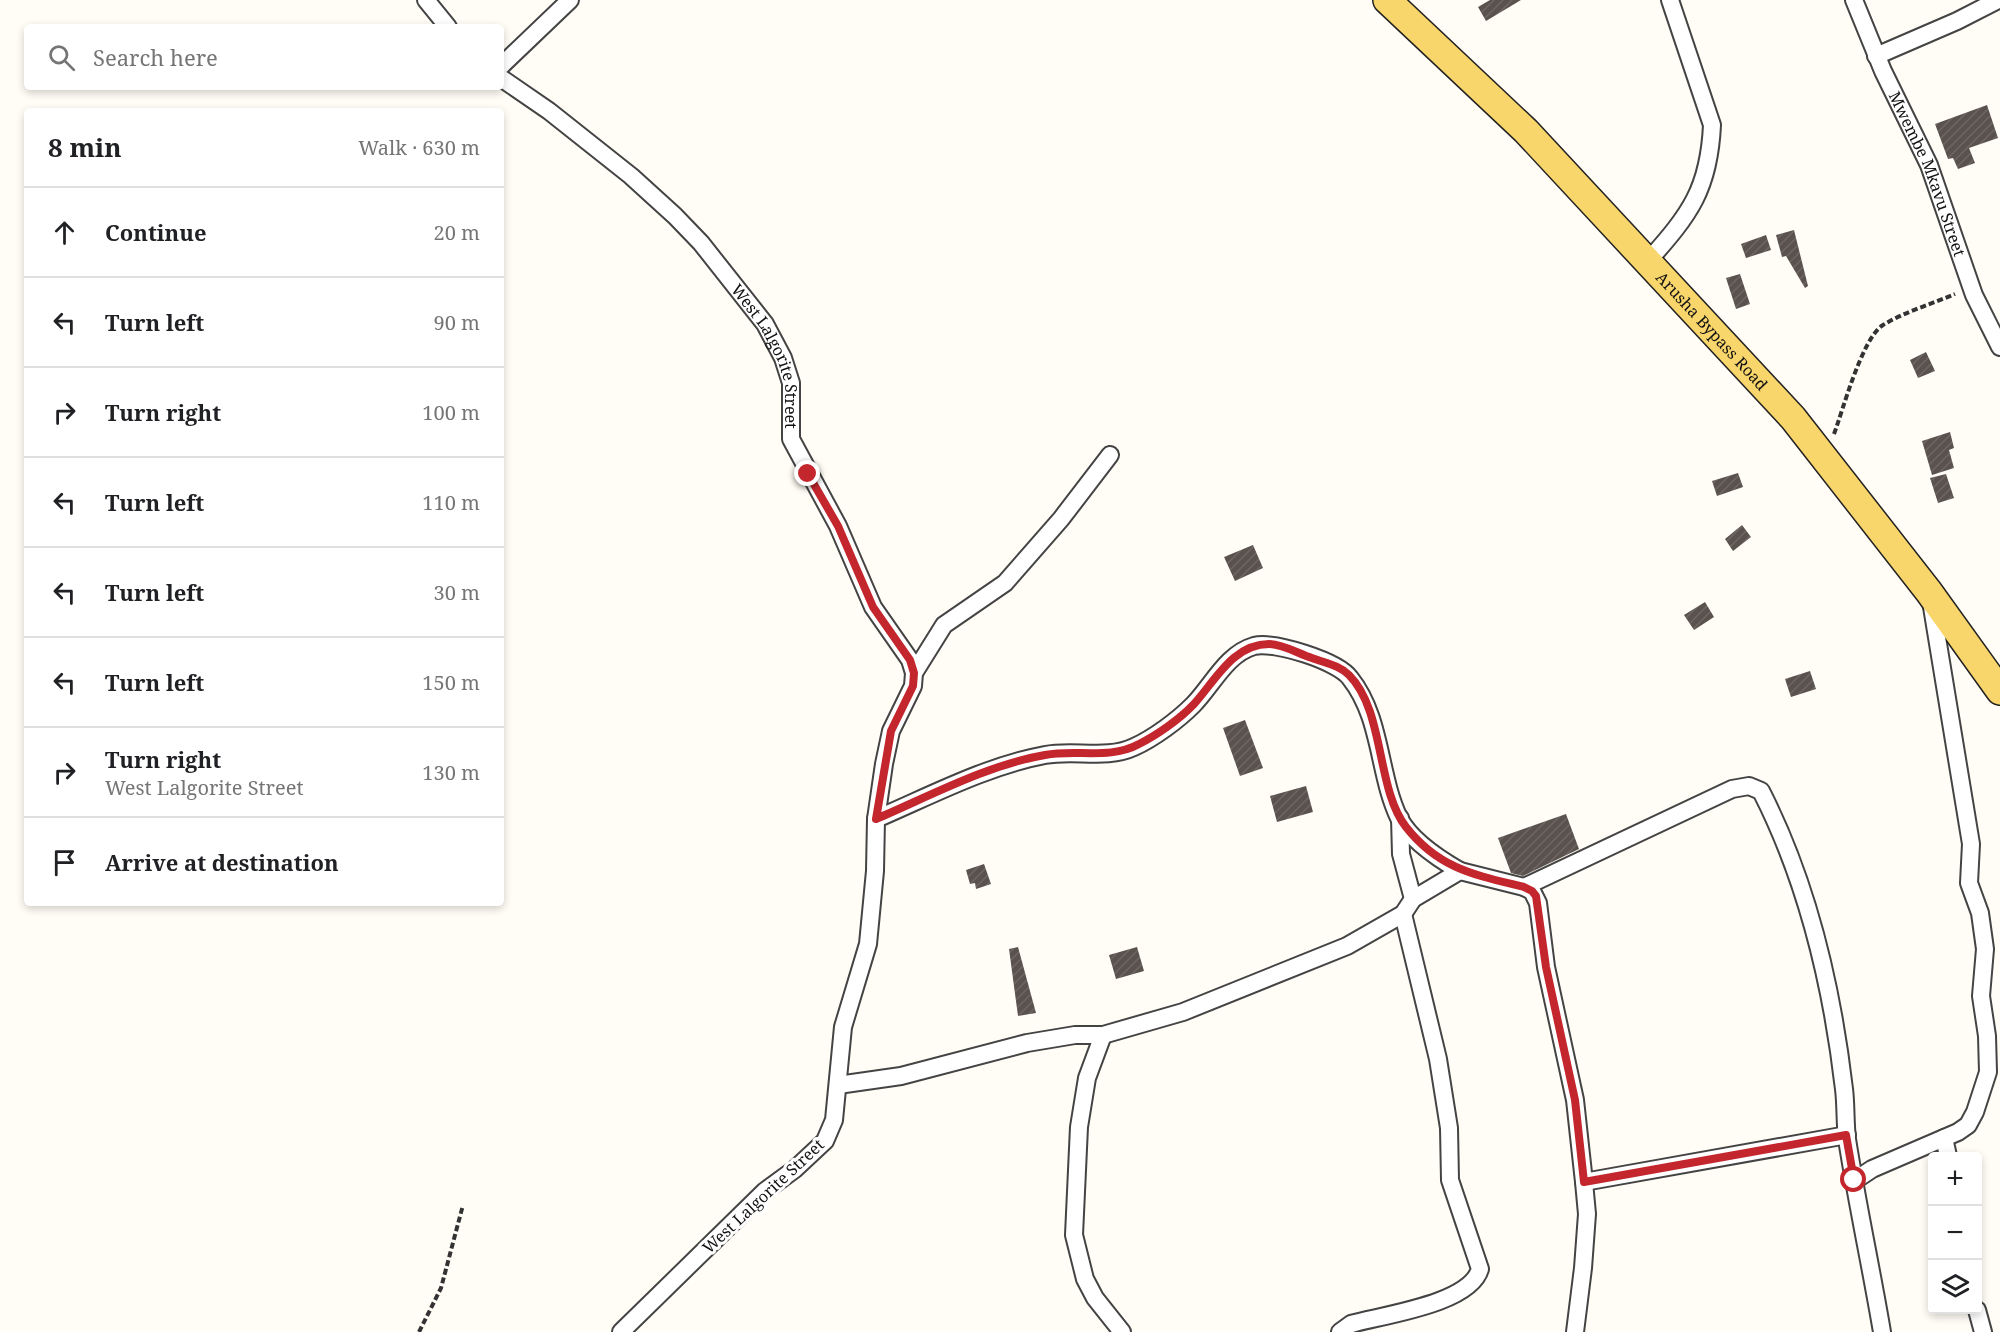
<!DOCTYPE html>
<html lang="en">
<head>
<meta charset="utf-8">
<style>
  :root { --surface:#fff; --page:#f6f6f6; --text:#202124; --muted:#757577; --line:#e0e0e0 }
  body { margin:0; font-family:"Noto Serif",serif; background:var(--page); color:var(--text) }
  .controls { position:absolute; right:18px; bottom:18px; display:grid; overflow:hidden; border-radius:6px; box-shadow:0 3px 9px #0003 }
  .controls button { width:54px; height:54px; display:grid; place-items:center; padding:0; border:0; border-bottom:2px solid var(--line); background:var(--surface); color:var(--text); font:30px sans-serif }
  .stop { position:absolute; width:18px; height:18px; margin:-14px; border:4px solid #c4262e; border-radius:50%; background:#fff }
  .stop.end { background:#c4262e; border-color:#fff; box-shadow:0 2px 6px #0008 }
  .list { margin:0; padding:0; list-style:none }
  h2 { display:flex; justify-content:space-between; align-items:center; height:78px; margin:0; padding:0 24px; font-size:26px }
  h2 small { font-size:20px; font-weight:400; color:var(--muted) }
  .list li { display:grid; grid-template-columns:39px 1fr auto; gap:18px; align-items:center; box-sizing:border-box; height:90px; padding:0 24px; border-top:2px solid var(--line) }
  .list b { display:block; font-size:22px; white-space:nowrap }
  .list p { margin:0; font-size:20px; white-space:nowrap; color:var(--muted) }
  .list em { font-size:20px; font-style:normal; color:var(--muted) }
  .icon { flex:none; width:33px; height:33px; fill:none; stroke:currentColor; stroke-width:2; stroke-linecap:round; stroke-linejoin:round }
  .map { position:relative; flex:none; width:2000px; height:1332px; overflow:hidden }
  .search { position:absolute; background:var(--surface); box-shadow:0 3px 9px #0003; left:24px; top:24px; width:480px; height:66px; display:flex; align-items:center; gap:15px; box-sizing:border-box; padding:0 21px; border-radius:6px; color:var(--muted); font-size:22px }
  .panel { position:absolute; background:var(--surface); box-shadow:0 3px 9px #0003; left:24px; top:108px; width:480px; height:798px; border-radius:6px }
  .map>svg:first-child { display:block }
</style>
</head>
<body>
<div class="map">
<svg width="2000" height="1332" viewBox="0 0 2000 1332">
  <defs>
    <pattern id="building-hatch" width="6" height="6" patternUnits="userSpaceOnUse" patternTransform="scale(1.5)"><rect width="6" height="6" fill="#5a524d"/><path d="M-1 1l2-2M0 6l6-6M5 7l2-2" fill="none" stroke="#6d6662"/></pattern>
  </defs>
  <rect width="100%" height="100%" fill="#fffdf5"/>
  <path fill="url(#building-hatch)" d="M1490 0H1521L1486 21 1478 7Z
    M1987 105 1998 138 1969 148 1975 163 1958 169 1953 158 1948 159 1935 124Z
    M1794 230 1808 286 1805 288 1786 256 1782 257 1776 235Z
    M1766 235 1771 250 1746 258 1741 244Z
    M1740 274 1750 304 1736 309 1726 278Z
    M1926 352 1935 371 1918 378 1910 360Z
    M1950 432 1954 448 1949 450 1954 468 1932 475 1922 441Z
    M1738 473 1743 487 1717 496 1712 481Z
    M1946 474 1954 498 1938 503 1930 478Z
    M1742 525 1751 537 1733 551 1725 539Z
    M1253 545 1263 568 1235 581 1224 557Z
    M1705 602 1714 617 1694 630 1684 615Z
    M1810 671 1816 689 1791 697 1785 679Z
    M1245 720 1263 768 1240 776 1223 728Z
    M1306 786 1313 812 1277 822 1270 796Z
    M1566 814 1579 849 1523 876 1511 873 1498 838Z
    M984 864 991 884 976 889 975 883 970 884 966 870Z
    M1018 947 1036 1013 1018 1016 1009 949Z
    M1137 947 1144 971 1116 979 1109 955Z"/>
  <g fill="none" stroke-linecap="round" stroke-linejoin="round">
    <g stroke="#444" stroke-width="20">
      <g id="minor">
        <path d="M426 0 448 27"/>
        <path id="s1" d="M1854 0 1883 71 1929 165 1974 295 2000 347"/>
        <path d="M1876 56 1957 21 1998 0"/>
        <path d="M501 66 570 0"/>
        <path id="s2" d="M501 78 549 111 631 176 675 216 701 243 765 324 783 358 791 383V439L838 526 873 607 910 660 914 673 913 686 891 731 884 764 876 819 875 871 868 944 843 1027 834 1120 825 1141 795 1169 765 1191 621 1332"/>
        <path d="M1649 260C1690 214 1709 189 1712 125L1670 0"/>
        <path d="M914 673 944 625 1005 583 1061 519 1110 455"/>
        <path d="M1400 818 1401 854 1413 899"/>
        <path d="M876 819C930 796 986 766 1045 755 1074 749 1106 760 1134 747 1154 738 1178 720 1193 705 1212 686 1226 654 1254 646 1274 641 1338 661 1350 678 1382 718 1378 774 1399 818 1411 841 1439 859 1460 871"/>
        <path d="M1524 887 1732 789 1749 786 1761 791C1808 883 1832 986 1844 1089 1846 1105 1845 1122 1847 1139 1857 1203 1871 1267 1882 1332"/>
        <path d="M1103 1035 1087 1078 1079 1127 1074 1235 1085 1279 1095 1298 1122 1332"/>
        <path d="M838 1085 901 1076 1027 1043 1075 1035H1103L1183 1012 1347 946 1403 914 1413 899 1460 871 1524 887 1532 891 1538 903 1546 967 1575 1100 1584 1182 1587 1214 1583 1268 1575 1332"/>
        <path d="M1944 1138 1948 1156"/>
        <path d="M1854 1181 1872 1169 1958 1132 1968 1125 1975 1112 1988 1072 1987 1036 1981 996 1985 949 1980 913 1969 883 1971 844 1931 601"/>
        <path d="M1584 1182 1847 1135"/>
        <path d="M1977 1310 1983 1332"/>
        <path d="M1340 1332 1351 1324C1383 1315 1470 1304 1480 1269L1450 1180 1449 1128 1438 1059 1403 914"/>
      </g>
    </g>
    <g stroke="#222" stroke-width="30">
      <g id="primary">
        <path id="s3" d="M1387 0 1526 131 1793 418 1929 592 2000 691"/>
      </g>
    </g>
    <path stroke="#333" stroke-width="4" stroke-dasharray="6 3" stroke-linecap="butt" d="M1834 434C1843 410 1862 338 1883 325 1904 312 1932 304 1955 294
      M419 1332 441 1288 463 1205"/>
    <use href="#minor" stroke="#fff" stroke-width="16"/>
    <use href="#primary" stroke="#f9d66b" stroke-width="27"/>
  </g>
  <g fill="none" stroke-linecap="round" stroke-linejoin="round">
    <path stroke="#c4262e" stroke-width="8" d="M808 474 838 526 873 607 910 660 914 673 913 686 891 731 876 819C930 796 987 765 1045 755 1076 749 1110 760 1139 744 1157 735 1180 719 1194 704 1215 681 1233 644 1269 644 1283 644 1299 654 1312 658 1325 663 1339 665 1349 675 1385 711 1376 789 1406 827 1439 869 1475 875 1524 887L1532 891 1536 896 1546 967 1575 1100 1584 1182 1846 1135 1854 1180"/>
  </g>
  <g text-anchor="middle" stroke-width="6" stroke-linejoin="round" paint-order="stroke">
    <g font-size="16" fill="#111" stroke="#fff">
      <text dy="6" stroke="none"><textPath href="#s1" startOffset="189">Mwembe Mkavu Street</textPath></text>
      <text dy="6" stroke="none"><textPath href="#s3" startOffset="464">Arusha Bypass Road</textPath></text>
      <text dy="6" stroke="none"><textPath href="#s2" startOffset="394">West Lalgorite Street</textPath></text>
      <text transform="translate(763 1196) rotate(-43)" y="6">West Lalgorite Street</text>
    </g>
  </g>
</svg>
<div class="controls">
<button>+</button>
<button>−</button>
<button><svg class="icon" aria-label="layers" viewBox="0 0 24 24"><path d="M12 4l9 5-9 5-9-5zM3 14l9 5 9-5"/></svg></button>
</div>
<div class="stop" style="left:1854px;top:1180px"></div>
<div class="stop end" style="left:808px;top:474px"></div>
<div class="search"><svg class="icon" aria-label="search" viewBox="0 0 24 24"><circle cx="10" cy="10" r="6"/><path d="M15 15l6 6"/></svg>Search here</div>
<section class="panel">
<h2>8 min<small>Walk · 630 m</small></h2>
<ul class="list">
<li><svg class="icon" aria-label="ahead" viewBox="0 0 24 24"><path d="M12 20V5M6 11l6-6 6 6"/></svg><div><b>Continue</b></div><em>20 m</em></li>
<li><svg class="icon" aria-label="left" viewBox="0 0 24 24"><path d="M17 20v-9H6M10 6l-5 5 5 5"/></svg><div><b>Turn left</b></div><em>90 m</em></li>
<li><svg class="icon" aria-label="right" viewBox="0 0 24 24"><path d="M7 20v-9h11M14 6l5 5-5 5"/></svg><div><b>Turn right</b></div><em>100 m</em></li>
<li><svg class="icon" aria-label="left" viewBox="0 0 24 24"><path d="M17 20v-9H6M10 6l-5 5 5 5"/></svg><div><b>Turn left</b></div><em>110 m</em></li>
<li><svg class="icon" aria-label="left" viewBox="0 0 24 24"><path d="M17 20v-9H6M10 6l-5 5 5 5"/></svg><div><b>Turn left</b></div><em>30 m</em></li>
<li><svg class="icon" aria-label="left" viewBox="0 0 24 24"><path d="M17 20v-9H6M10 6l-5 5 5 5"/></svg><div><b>Turn left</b></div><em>150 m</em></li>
<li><svg class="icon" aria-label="right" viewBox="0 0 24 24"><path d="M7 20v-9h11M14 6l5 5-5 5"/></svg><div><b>Turn right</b><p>West Lalgorite Street</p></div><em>130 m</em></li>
<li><svg class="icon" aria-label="arrive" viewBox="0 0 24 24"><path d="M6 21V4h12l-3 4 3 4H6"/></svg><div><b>Arrive at destination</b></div></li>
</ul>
</section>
</div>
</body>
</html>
